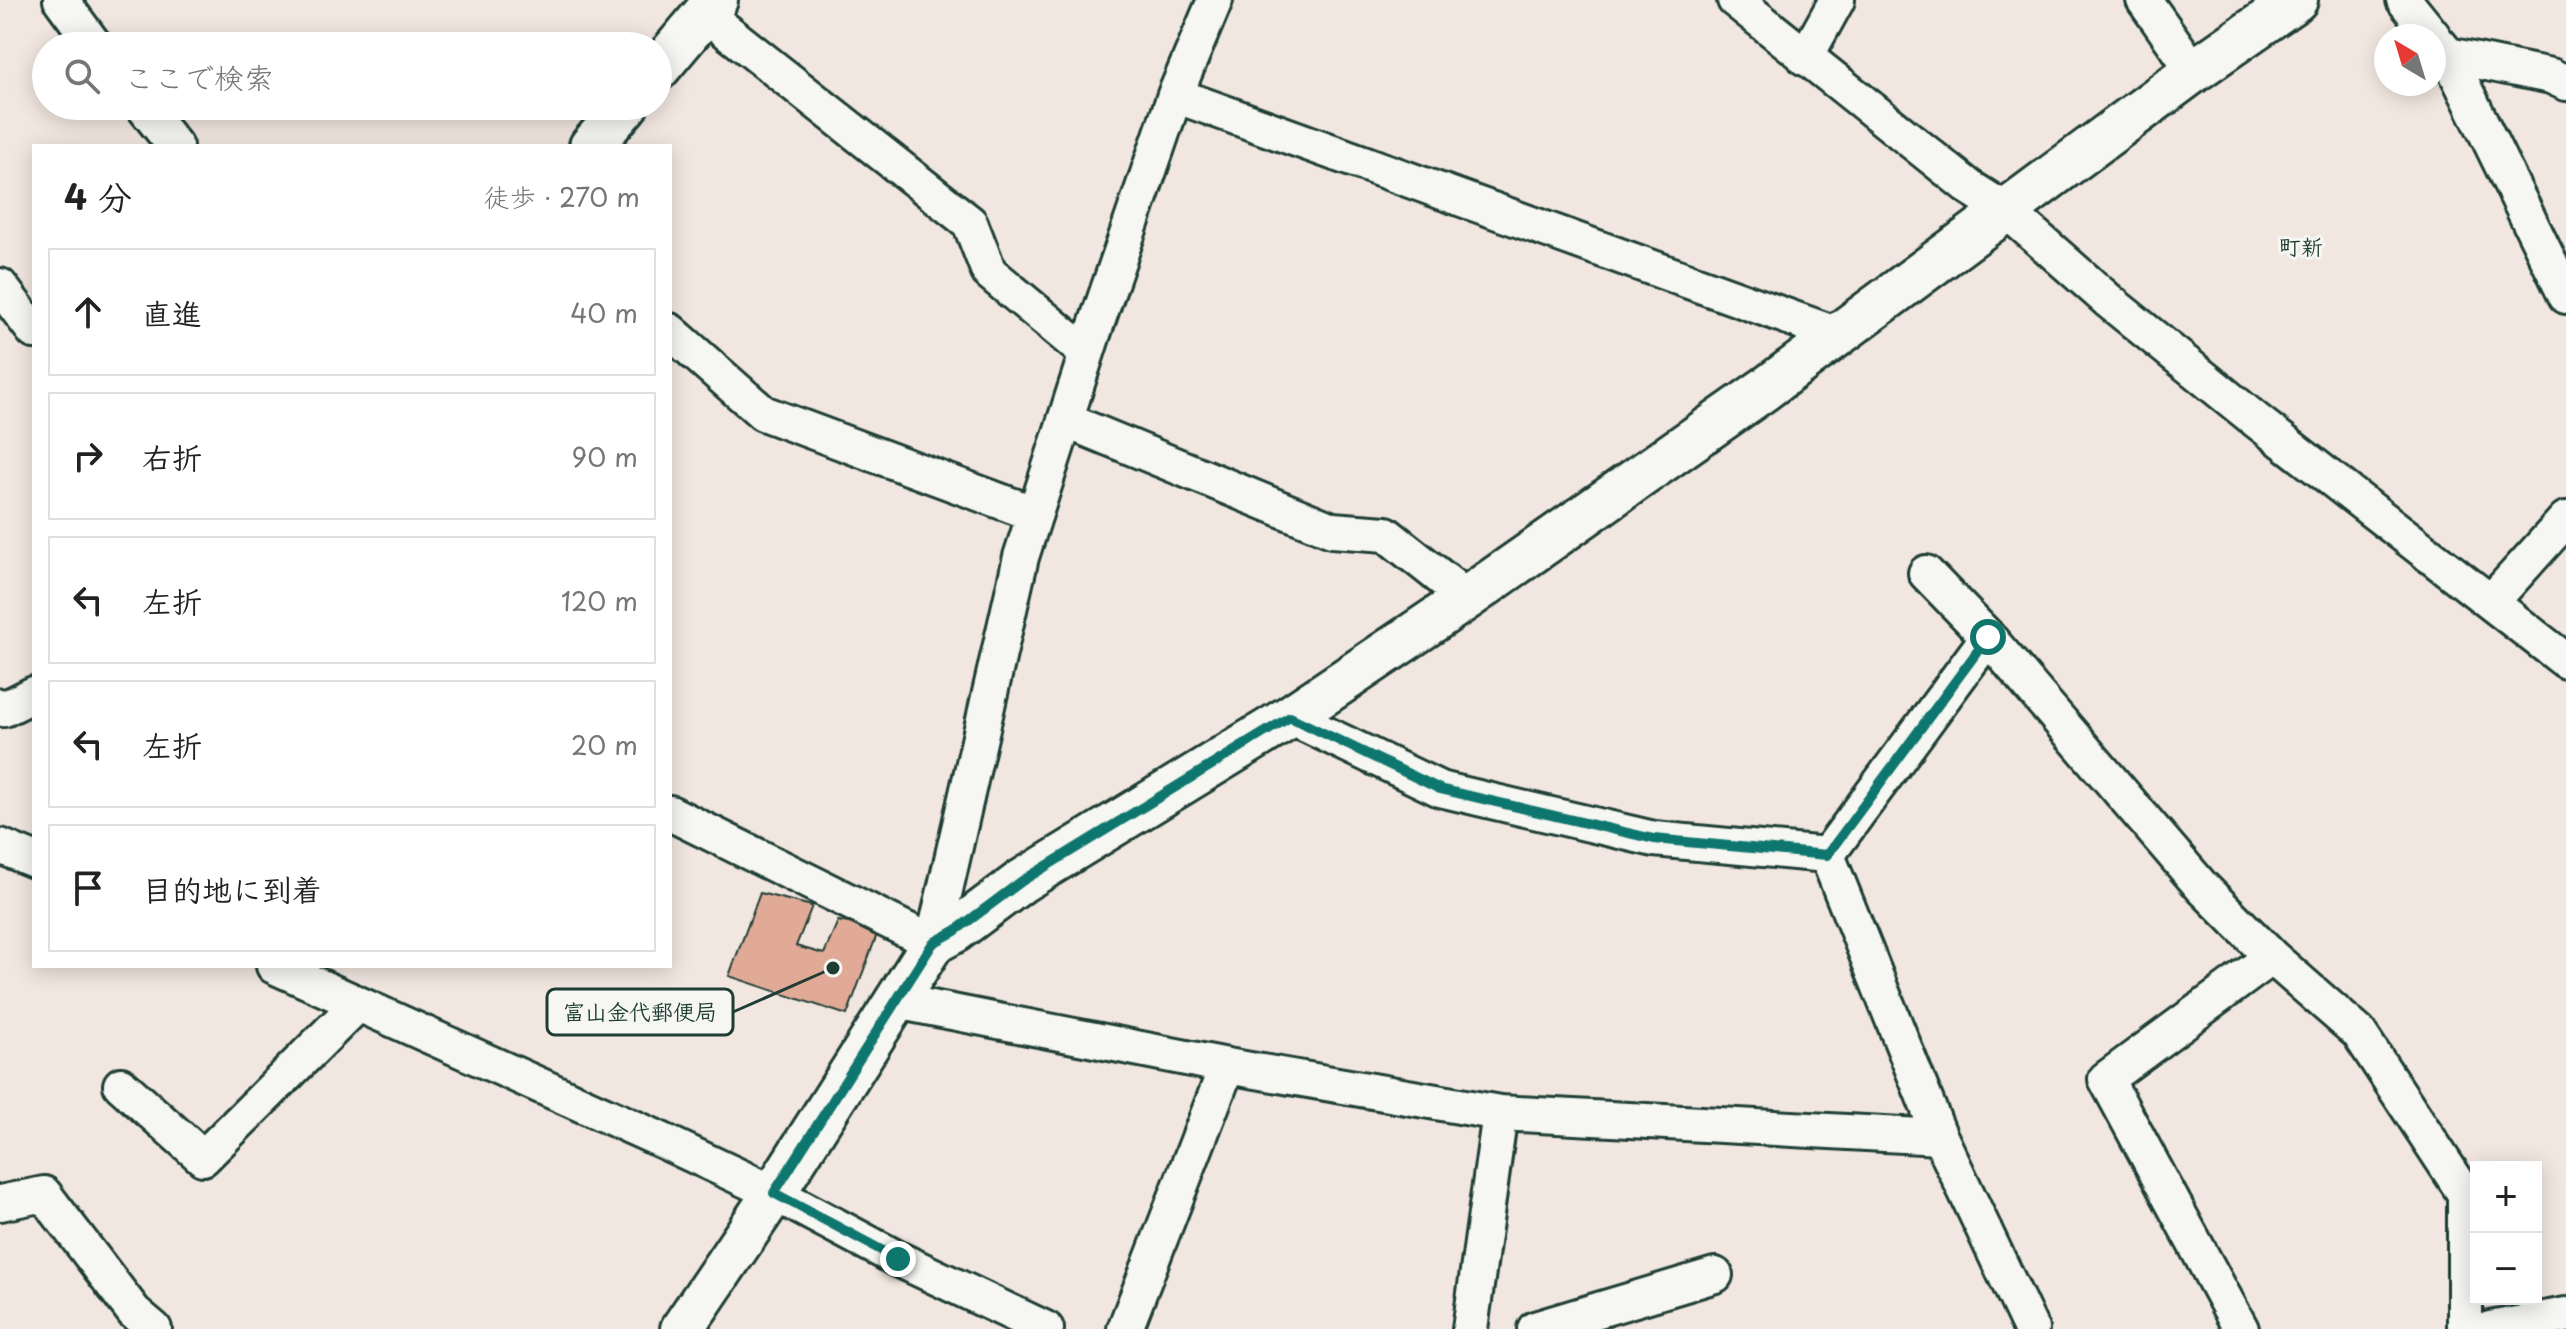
<!DOCTYPE html>
<html lang="ja">
<head>
<meta charset="utf-8">
<style>
  :root { --surface:#fff; --page:#f6f6f6; --text:#222; --muted:#767676; --line:#e0e0e0 }
  body { margin:0; font-family:"Playpen Sans","Klee One",sans-serif; background:var(--page); color:var(--text) }
  .controls { position:absolute; right:24px; bottom:24px; display:grid; overflow:hidden; border-radius:0px; box-shadow:0 4px 20px #0003 }
  .controls button { width:72px; height:72px; display:grid; place-items:center; padding:0; border:0; border-bottom:2px solid var(--line); background:var(--surface); color:var(--text); font:40px sans-serif }
  .compass { position:absolute; left:2374px; top:24px; width:72px; height:72px; border-radius:50%; background:var(--surface); box-shadow:0 4px 20px #0003; rotate:322deg }
  .stop { position:absolute; width:24px; height:24px; margin:-18px; border:6px solid #0f766e; border-radius:50%; background:#fff }
  .stop.end { background:#0f766e; border-color:#fff; box-shadow:0 2px 8px #0008 }
  .list { margin:0; padding:0; list-style:none }
  h2 { display:flex; justify-content:space-between; align-items:center; height:104px; margin:0; padding:0 32px; font-size:34px }
  h2 small { font-size:26px; font-weight:400; color:var(--muted) }
  .list li { display:grid; grid-template-columns:52px 1fr auto; gap:24px; align-items:center; box-sizing:border-box; height:128px; margin:0 16px 16px; padding:0 16px; border:2px solid var(--line); border-radius:0px }
  .list b { display:block; font-size:30px; white-space:nowrap }
  .list em { font-size:26px; font-style:normal; color:var(--muted) }
  .icon { flex:none; width:44px; height:44px; fill:none; stroke:currentColor; stroke-width:2; stroke-linecap:round; stroke-linejoin:round }
  .map { position:relative; flex:none; width:2566px; height:1329px; overflow:hidden }
  .search { position:absolute; background:var(--surface); box-shadow:0 4px 20px #0003; left:32px; top:32px; width:640px; height:88px; display:flex; align-items:center; gap:20px; box-sizing:border-box; padding:0 28px; border-radius:44px; color:var(--muted); font-size:30px }
  .panel { position:absolute; background:var(--surface); box-shadow:0 4px 20px #0003; left:32px; top:144px; width:640px; height:824px; border-radius:0px }
  .map>svg:first-child { display:block }
</style>
</head>
<body>
<div class="map">
<svg width="2566" height="1329" viewBox="0 0 2566 1329">
  <rect width="100%" height="100%" fill="#f2e7e0"/>
  <filter id="ink" filterUnits="userSpaceOnUse"><feTurbulence type="fractalNoise" baseFrequency=".0125" numOctaves="2"/><feDisplacementMap in="SourceGraphic" scale="16" xChannelSelector="R" yChannelSelector="G"/><feConvolveMatrix kernelMatrix="1 2 1 2 8 2 1 2 1" color-interpolation-filters="sRGB"/></filter>
  <g filter="url(#ink)">
    <path fill="#e1aa97" stroke="#1f3d34" stroke-width="2" d="M760 893 812 906 796 946 824 954 838 921 879 929 847 1015 729 976Z"/>
    <g fill="none" stroke-linecap="round" stroke-linejoin="round">
      <g stroke="#1f3d34" stroke-width="40">
        <path id="minor" d="M61 0 95 46
          M1735 0 1969 187 2007 211 2110 302 2257 421 2566 661
          M2144 0 2194 71
          M2404 0 2433 36
          M705 14 970 223 989 272 1086 353
          M2439 44 2448 55 2551 76 2566 83
          M2448 55 2566 296
          M1805 58 1837 0
          M1175 95 1838 335
          M143 106 175 146
          M0 286 34 331
          M670 331 763 413 1035 514
          M1065 420 1332 530 1386 534 1467 598
          M2491 602 2566 519
          M1988 637 2202 887 2272 957 2106 1079 2241 1329
          M0 706 4 709 34 694
          M1290 717 1440 789 1654 839 1827 855 1940 1137 2031 1329
          M670 813 933 943 1021 557 1092 337 1175 95 1215 0
          M0 846 34 860
          M1827 855 1988 637 1926 573
          M2272 957 2359 1033 2465 1194V1329
          M274 966 661 1140 774 1193 898 1259 1046 1329
          M896 1001 1227 1066
          M121 1085 203 1158 358 1004
          M0 1203 44 1194 134 1312 154 1329
          M1125 1329 1227 1066 1500 1113 1940 1137
          M1470 1329 1500 1113
          M1535 1329 1715 1275
          M2490 1329 2566 1315"/>
      </g>
      <g stroke="#1f3d34" stroke-width="48">
        <path id="tertiary" d="M658 69 716 0
          M591 146 626 106
          M682 1329 774 1193 933 943 955 931 1022 881 1290 717 1467 598 1765 389 2194 71 2296 0"/>
      </g>
      <use href="#minor" stroke="#f6f6f2" stroke-width="34"/>
      <use href="#tertiary" stroke="#f6f6f2" stroke-width="42"/>
    </g>
  </g>
  <g fill="none" stroke-linecap="round" stroke-linejoin="round" filter="url(#ink)">
    <path stroke="#0f766e" stroke-width="10" d="M898 1259 774 1193 933 943 955 931 1022 881 1290 717 1440 789 1654 839 1827 855 1988 637"/>
  </g>
  <g text-anchor="middle" stroke-width="6" stroke-linejoin="round" paint-order="stroke">
    <g font-size="22" font-weight="bold" fill="#1f3d34" stroke="#f6f6f2">
      <text x="2301" y="255">町新</text>
    </g>
  </g>
  <path fill="none" stroke="#1f3d34" stroke-width="3" d="M833 968L733 1012"/>
  <circle fill="#1f3d34" stroke="#f6f6f2" stroke-width="3" cx="833" cy="968" r="8"/>
  <rect fill="#f6f6f2" stroke="#1f3d34" stroke-width="3" x="547" y="989" width="186" height="46" rx="8"/>
  <g font-size="22" text-anchor="middle" font-weight="bold" fill="#1f3d34">
    <text x="640" y="1020">富山金代郵便局</text>
  </g>
</svg>
<div class="controls">
<button>+</button>
<button>−</button>
</div>
<svg class="compass" viewBox="-18 -18 36 36"><path d="M0-13l5 13h-10z" fill="#e53935"/><path d="M0 13l5-13h-10z" fill="#767676"/></svg>
<div class="stop" style="left:1988px;top:637px"></div>
<div class="stop end" style="left:898px;top:1259px"></div>
<div class="search"><svg class="icon" aria-label="search" viewBox="0 0 24 24"><circle cx="10" cy="10" r="6"/><path d="M15 15l6 6"/></svg>ここで検索</div>
<section class="panel">
<h2>4 分<small>徒歩 · 270 m</small></h2>
<ul class="list">
<li><svg class="icon" aria-label="ahead" viewBox="0 0 24 24"><path d="M12 20V5M6 11l6-6 6 6"/></svg><div><b>直進</b></div><em>40 m</em></li>
<li><svg class="icon" aria-label="right" viewBox="0 0 24 24"><path d="M7 20v-9h11M14 6l5 5-5 5"/></svg><div><b>右折</b></div><em>90 m</em></li>
<li><svg class="icon" aria-label="left" viewBox="0 0 24 24"><path d="M17 20v-9H6M10 6l-5 5 5 5"/></svg><div><b>左折</b></div><em>120 m</em></li>
<li><svg class="icon" aria-label="left" viewBox="0 0 24 24"><path d="M17 20v-9H6M10 6l-5 5 5 5"/></svg><div><b>左折</b></div><em>20 m</em></li>
<li><svg class="icon" aria-label="arrive" viewBox="0 0 24 24"><path d="M6 21V4h12l-3 4 3 4H6"/></svg><div><b>目的地に到着</b></div></li>
</ul>
</section>
</div>
</body>
</html>
